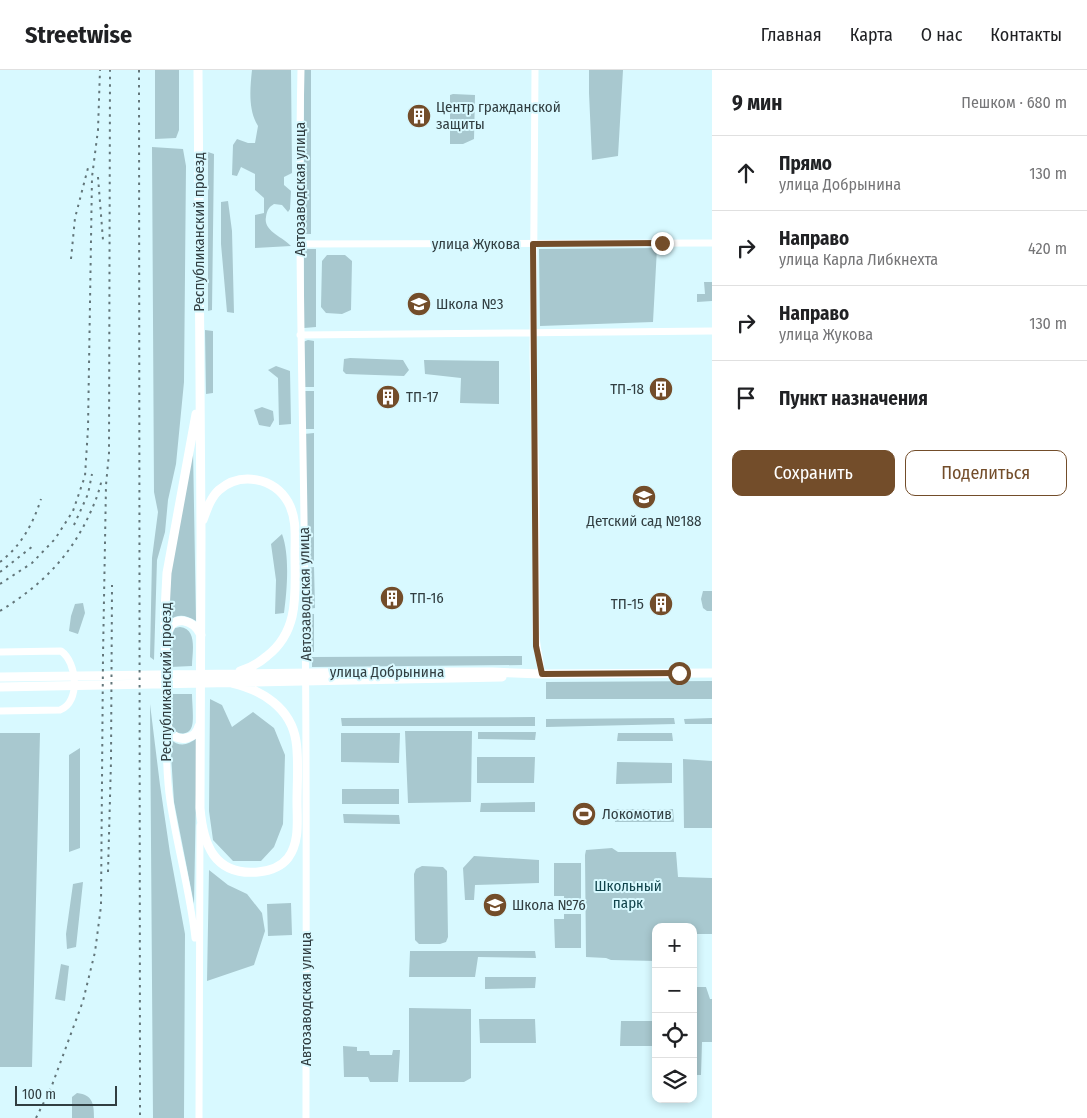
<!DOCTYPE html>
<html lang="ru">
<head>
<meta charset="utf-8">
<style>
  :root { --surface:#fff; --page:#f6f6f6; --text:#202124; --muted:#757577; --line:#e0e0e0; --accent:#734d2a }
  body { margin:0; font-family:"Fira Sans Condensed",sans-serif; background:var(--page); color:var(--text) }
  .controls { position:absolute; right:15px; bottom:15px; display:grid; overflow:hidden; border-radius:10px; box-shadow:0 2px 8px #0003 }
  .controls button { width:45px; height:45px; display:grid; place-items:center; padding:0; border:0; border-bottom:1px solid var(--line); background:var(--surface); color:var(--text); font:25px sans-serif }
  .scale { position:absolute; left:15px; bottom:12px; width:102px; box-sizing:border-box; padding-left:5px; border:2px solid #313e41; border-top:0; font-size:14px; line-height:18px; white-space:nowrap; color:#313e41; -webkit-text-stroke:4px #d8f9ff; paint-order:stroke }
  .stop { position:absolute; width:15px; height:15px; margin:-11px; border:4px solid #734d2a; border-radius:50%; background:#fff }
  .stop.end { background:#734d2a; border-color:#fff; box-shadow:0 1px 5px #0008 }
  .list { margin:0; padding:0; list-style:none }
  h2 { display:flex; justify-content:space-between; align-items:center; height:65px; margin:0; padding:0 20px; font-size:21px }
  h2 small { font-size:16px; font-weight:400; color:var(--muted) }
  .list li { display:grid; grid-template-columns:32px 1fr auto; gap:15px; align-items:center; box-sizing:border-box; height:75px; padding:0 20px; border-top:1px solid var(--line) }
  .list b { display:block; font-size:19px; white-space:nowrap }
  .list p { margin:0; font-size:16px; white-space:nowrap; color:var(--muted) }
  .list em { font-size:16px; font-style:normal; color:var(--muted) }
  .actions { display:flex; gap:10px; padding:15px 20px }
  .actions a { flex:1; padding:11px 0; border:1px solid var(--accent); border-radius:10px; text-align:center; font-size:18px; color:var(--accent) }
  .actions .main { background:var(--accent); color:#fff }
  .icon { flex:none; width:28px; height:28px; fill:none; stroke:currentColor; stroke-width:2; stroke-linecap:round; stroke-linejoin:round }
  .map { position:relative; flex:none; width:712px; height:1048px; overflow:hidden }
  header { display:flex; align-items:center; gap:30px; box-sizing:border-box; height:70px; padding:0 25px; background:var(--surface); border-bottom:1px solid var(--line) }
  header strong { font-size:24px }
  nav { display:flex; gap:28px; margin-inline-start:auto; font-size:18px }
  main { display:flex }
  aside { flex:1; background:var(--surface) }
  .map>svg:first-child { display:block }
</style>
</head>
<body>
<header>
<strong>Streetwise</strong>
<nav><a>Главная</a><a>Карта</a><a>О нас</a><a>Контакты</a></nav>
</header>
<main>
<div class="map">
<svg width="712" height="1048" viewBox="0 0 712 1048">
  <rect width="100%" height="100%" fill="#d8f9ff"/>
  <path fill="#a8c8cf" d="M155 0H179V60L176 68 155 69Z
    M252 0H291L292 103 284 107V115L291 121 290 139 288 142 282 135 274 134C269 137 267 140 266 147 263 161 283 167 291 176L255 178V145L264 143V128L255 120V104L241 97 237 106 232 105 233 75 237 69 248 73H255L258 56C248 40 250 19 252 0Z
    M304 0H311V164H304Z
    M589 0H623L618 86 592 90 589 23Z
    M453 24 475 25 474 69 463 74H450V25Z
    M152 77 183 79 186 96 184 312 176 394 168 430 165 462 157 490 154 590 150 587 152 488 158 442 154 422Z
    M208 82 214 84 212 240 208 241Z
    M228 131 232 161 234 243 227 242 221 174V132Z
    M657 178 653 252 540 256 539 179Z
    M304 179H316V257L304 258Z
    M327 185H345L352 191 351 240 342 244 326 243 321 237 322 191Z
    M704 212H712V231L697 232V224H705Z
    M205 260 213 261V323L206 324Z
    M308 270 314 271V317H303V272Z
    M350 288 403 290 409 300 404 306 346 304 343 301 344 289Z
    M424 290 499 291V334L460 333 461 308 425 304Z
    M276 296 290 301 291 354 279 355 278 308 268 300Z
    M304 321H314V359H304Z
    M262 337 273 341 274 350 270 357 259 355 254 340Z
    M314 363V492H306L304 364Z
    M193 378 196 551C186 545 178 543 168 551L172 486Z
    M282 464C290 486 287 520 284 543L275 544 276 510 271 474Z
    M314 497 315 538 307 539 306 498Z
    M703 521H712V541H707L703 538 701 529Z
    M83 533 85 543 78 564 69 561 71 546 75 534Z
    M308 544H314V582L308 581Z
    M180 557C198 559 192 583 192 596L170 597V569L175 558Z
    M522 586V595L312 597V587Z
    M712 611V629H546V612Z
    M170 624H192C192 632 194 649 192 656 189 666 178 665 172 659Z
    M210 629 222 635 232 657 253 642 274 658 285 685 283 754 274 777 261 791H233L213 770 209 741Z
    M150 634 160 715 170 783 185 864 184 1048H153Z
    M535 647V656H342L341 648Z
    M674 648 675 654 546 657V649Z
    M712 648V654H685L684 649Z
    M405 661H472L471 732 408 733Z
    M478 662H536L535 670 478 669Z
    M0 663H40L32 997H0Z
    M341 663H400L399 693 341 692Z
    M618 663H672L673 671H617Z
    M197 668 194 834 174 732 170 669C179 677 187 676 197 668Z
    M80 678V778L69 782V685Z
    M477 687H535L534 713H477Z
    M683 689 712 691V758H684Z
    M617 692 672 693V713L616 714Z
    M342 719H399V734H342Z
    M535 732V742H480L481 733Z
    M614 739H673L674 752H615Z
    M343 744 399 745 400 754 344 753Z
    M612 778 618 782H676L678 807 712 808V864H693V857H656V891L611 890 606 888 586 887 585 785 586 780Z
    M474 786 539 790V813L475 815 474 830H465L463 798Z
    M554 793H581V830L564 831V826H554Z
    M422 796 443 797 447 801 448 867 446 872 440 874H419L415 870 414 804 416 799Z
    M209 800 228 815 247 824 262 843 265 861 254 895 207 911Z
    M83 812 76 877 67 879 66 864 73 814Z
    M291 833 292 865 268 866 267 834Z
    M564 844H581V878H555L554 849H564Z
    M410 881H535L536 888 478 887 475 907H409Z
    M61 894 69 896 65 931 55 929Z
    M485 907H536L535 918 485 919Z
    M693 917H706L710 929H712V972H702L701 1005H693Z
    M409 938 471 939V1008L464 1012H409Z
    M479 949H535L536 973H480Z
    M621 951H656V976H620Z
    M343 976 357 977V981H369L370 985H392L393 980H400L398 1012H370L368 1007H344Z
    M77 1023C93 1025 94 1034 94 1048H72V1027Z"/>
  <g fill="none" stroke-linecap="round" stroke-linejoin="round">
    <path stroke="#fff" stroke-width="7" d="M301 0C297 181 304 362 305 542 307 711 306 879 306 1048
      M535 0 533 287 536 427V563C536 578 541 590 541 604
      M300 174 712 173
      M300 265 712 261
      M0 582 61 581C77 592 81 632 60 640L0 641
      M166 654C166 680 166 705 170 731 177 777 190 822 195 868
      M199 1048 200 756"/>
    <path stroke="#fff" stroke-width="9" d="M198 0 201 463 200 738C203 774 214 806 258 802 268 801 281 797 288 788 300 772 297 750 297 732 297 713 299 689 296 671 291 638 262 620 232 613
      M196 344 167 503 165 541 166 651C167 654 168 659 170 662 179 673 196 669 199 656
      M203 450C207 439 211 427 219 420 241 401 274 408 288 432 297 448 295 467 295 484 295 523 300 560 267 586 259 593 250 598 240 601
      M167 563C173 544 193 549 201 565
      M0 607 388 602H492L541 604 712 603
      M0 617 502 607"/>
    <path stroke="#63767a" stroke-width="2" stroke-dasharray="2.5 5" stroke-linecap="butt" d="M139 0 140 1048
      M98 107 103 170
      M71 189 75 148 88 98
      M74 455 88 424 92 404
      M0 492C21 476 33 454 41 429
      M0 502 33 476
      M0 514 32 493 55 469 73 441 85 406 88 358 92 107 98 60 100 0
      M0 541C42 515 71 486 91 441 96 430 100 419 102 408
      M108 802 111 691 112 515
      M36 1048 51 1018 83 931 95 882 101 836 103 586 106 415 109 383 110 0"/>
  </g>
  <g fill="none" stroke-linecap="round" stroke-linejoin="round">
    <path stroke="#734d2a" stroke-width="6" d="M662 173 533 174 536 576 542 604 679 603"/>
  </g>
  <defs>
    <g id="building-disc" transform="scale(1.25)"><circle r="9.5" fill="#734d2a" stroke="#d8f9ff"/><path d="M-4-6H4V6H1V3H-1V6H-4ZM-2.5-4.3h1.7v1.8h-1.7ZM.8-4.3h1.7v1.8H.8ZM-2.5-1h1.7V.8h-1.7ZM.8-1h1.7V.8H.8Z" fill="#fff"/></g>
    <g id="school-disc" transform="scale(1.25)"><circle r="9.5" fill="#734d2a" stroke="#d8f9ff"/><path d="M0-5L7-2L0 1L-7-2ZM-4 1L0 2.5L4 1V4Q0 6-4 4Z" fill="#fff"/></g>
    <g id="stadium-disc" transform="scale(1.25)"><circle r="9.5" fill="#734d2a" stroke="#d8f9ff"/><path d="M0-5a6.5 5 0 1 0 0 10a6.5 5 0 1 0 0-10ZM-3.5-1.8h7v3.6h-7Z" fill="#fff"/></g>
  </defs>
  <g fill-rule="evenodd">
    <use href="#building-disc" x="419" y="46"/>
    <use href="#school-disc" x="419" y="234"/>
    <use href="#building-disc" x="661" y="319"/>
    <use href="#building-disc" x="388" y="327"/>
    <use href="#school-disc" x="644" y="427"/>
    <use href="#building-disc" x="392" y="528"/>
    <use href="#building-disc" x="661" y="534"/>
    <use href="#stadium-disc" x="584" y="744"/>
    <use href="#school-disc" x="495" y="835"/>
  </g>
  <g text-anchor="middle" stroke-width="4" stroke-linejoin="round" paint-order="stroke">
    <g font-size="15" fill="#313e41" stroke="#d8f9ff" text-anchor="start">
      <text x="436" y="42">Центр гражданской<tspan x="436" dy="17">защиты</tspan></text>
      <text x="436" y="239">Школа №3</text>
      <text x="644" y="324" text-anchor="end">ТП-18</text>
      <text x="406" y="332">ТП-17</text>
      <text x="644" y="456" text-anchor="middle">Детский сад №188</text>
      <text x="410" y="533">ТП-16</text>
      <text x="644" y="539" text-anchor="end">ТП-15</text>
      <text x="602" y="749">Локомотив</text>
      <text x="512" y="840">Школа №76</text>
    </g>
    <g font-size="15" fill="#313e41" stroke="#d8f9ff">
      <text transform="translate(300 119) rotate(-90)" y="5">Автозаводская улица</text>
      <text transform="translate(199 162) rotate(-90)" y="5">Республиканский проезд</text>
      <text x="476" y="179">улица Жукова</text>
      <text transform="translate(305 524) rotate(-91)" y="5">Автозаводская улица</text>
      <text x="387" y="607">улица Добрынина</text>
      <text transform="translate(166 612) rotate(-90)" y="5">Республиканский проезд</text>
      <text transform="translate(306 929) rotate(-90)" y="5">Автозаводская улица</text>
    </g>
    <g font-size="15" fill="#11444c" stroke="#d8f9ff">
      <text x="628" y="821">Школьный<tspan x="628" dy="17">парк</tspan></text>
    </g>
  </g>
</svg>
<div class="controls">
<button>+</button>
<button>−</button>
<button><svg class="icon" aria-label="locate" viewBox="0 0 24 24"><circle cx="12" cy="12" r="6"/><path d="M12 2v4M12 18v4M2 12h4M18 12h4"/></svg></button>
<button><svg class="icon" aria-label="layers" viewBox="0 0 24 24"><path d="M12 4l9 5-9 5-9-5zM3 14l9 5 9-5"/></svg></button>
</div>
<div class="scale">100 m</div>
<div class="stop" style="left:679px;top:603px"></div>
<div class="stop end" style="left:662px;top:173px"></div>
</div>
<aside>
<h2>9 мин<small>Пешком · 680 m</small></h2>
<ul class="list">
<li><svg class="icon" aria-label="ahead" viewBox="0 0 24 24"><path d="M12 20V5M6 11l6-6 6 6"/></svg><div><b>Прямо</b><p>улица Добрынина</p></div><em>130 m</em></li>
<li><svg class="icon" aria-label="right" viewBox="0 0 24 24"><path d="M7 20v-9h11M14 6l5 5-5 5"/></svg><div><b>Направо</b><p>улица Карла Либкнехта</p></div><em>420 m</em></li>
<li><svg class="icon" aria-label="right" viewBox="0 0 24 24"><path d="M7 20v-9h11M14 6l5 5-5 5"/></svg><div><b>Направо</b><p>улица Жукова</p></div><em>130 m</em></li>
<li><svg class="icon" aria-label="arrive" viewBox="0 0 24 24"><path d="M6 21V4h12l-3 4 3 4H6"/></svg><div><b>Пункт назначения</b></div></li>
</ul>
<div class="actions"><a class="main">Сохранить</a><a>Поделиться</a></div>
</aside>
</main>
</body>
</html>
